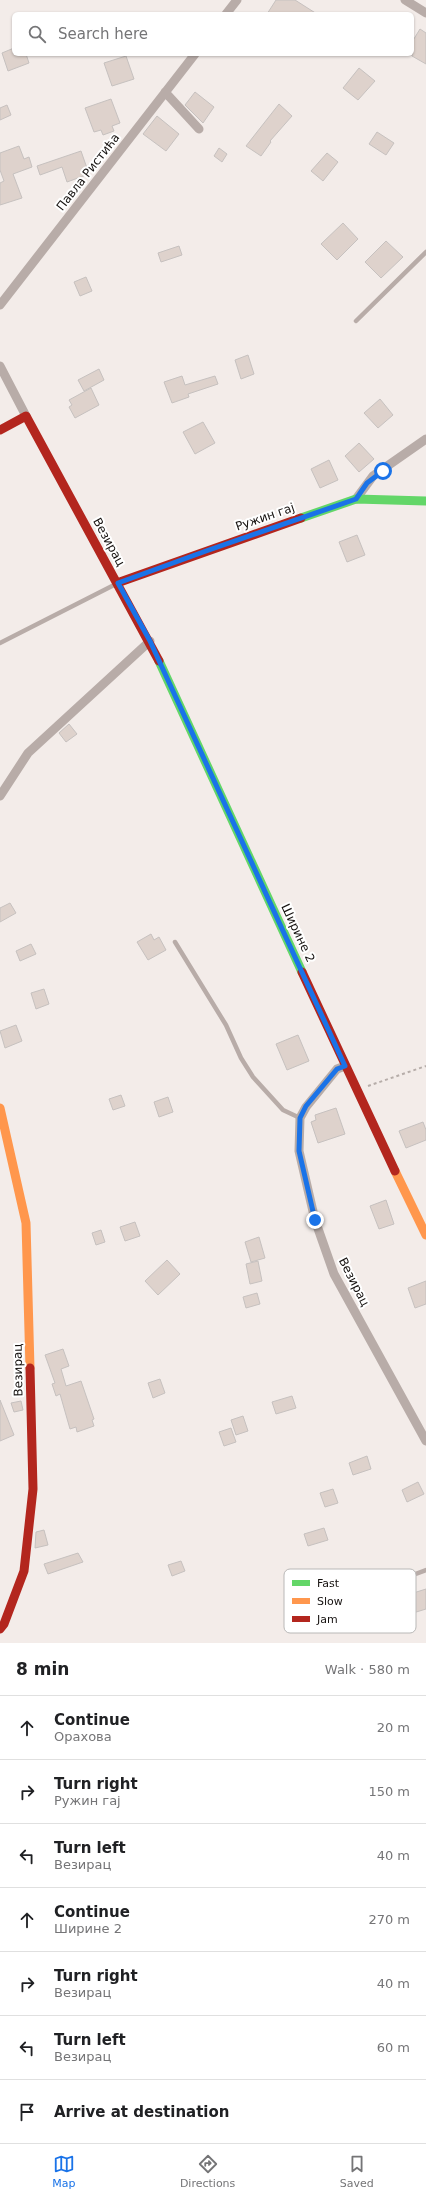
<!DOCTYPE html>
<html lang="en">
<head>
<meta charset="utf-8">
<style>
  :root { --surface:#fff; --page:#f6f6f6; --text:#202124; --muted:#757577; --line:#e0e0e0; --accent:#1a73e8 }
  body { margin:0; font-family:"DejaVu Sans",sans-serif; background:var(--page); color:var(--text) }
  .stop { position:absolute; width:12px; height:12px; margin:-9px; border:3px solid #1a73e8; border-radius:50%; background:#fff }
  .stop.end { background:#1a73e8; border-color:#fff; box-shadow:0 1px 4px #0008 }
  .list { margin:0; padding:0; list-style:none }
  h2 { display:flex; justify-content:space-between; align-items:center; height:52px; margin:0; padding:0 16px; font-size:17px }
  h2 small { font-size:13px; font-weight:400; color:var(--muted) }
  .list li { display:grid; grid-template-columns:26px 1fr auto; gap:12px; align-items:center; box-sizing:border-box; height:64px; padding:0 16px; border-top:1px solid var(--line) }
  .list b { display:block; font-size:15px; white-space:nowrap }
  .list p { margin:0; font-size:13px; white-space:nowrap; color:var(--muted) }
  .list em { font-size:13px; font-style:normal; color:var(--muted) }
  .icon { flex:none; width:22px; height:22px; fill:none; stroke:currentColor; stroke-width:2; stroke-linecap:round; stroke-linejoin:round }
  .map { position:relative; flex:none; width:426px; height:1643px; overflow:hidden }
  .search { position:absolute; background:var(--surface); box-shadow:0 1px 3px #0004; left:12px; right:12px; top:12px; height:44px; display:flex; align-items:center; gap:10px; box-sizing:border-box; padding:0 14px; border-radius:6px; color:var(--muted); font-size:15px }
  .sheet { height:500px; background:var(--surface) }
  nav { display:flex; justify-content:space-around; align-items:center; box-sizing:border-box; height:56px; border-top:1px solid var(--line); background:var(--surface); font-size:11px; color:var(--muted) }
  nav a { display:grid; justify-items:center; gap:2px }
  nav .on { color:var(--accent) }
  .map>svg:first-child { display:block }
</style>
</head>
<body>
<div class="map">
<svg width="426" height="1643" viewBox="0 0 426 1643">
  <rect width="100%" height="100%" fill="#f3ece9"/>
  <path fill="#ded2cc" stroke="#c6c1bf" d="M276 0H295L317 14H267Z
    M420 29 426 33V64L412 56V42Z
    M14 48V54H26L29 63 8 71 2 53Z
    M126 56 134 79 112 86 104 63Z
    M359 68 375 81 358 100 343 88Z
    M195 92 214 107 203 123 185 105Z
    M111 99 120 123 112 126 114 131 103 135 101 130 94 132 85 108Z
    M279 104 292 116 270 141 271 142 261 156 246 146Z
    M7 105 11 115 0 120V108Z
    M157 116 179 134 166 151 143 134Z
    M377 132 394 143 386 155 369 144Z
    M19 146 24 159 29 157 32 167 13 174 22 198 0 205V183L4 181 0 170V153Z
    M219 148 227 154 222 162 214 156Z
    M81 151 89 174 67 182 62 167 40 175 37 166Z
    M327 153 338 162 323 181 311 171Z
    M343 223 358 239 337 260 321 244Z
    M386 241 403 257 381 278 365 262Z
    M179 246 182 255 161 262 158 253Z
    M86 277 92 291 80 296 74 282Z
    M248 355 254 374 241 379 235 360Z
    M99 369 104 380 84 391 78 380Z
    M182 376 185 385 215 376 218 384 188 394 189 397 172 403 164 382Z
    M91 388 99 405 75 418 69 407 72 405 69 400Z
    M380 399 393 415 378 428 364 413Z
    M203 422 215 443 195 454 183 432Z
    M359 443 374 459 359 472 345 456Z
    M329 460 338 480 320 488 311 469Z
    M357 535 365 555 347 562 339 542Z
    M69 724 77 734 66 742 59 733Z
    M10 903 16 913 0 922V908Z
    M151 934 154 940 159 937 166 950 148 960 137 942Z
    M31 944 36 954 20 961 16 951Z
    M44 989 49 1004 36 1009 31 993Z
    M16 1025 22 1041 5 1048 0 1031Z
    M298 1035 309 1061 287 1070 276 1044Z
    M121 1095 125 1106 113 1110 109 1099Z
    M168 1097 173 1112 159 1117 154 1102Z
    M336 1108 345 1134 318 1143 311 1122 316 1120 315 1115Z
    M423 1122 426 1130V1140L406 1148 399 1131Z
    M386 1200 394 1224 379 1229 370 1206Z
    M135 1222 140 1236 125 1241 120 1227Z
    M101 1230 105 1242 96 1245 92 1233Z
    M259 1237 265 1258 251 1262 245 1242Z
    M167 1260 180 1274 158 1295 145 1281Z
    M258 1261 262 1281 250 1284 246 1264Z
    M426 1281V1304L415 1308 408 1288Z
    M257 1293 260 1304 246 1308 243 1297Z
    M63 1349 69 1366 61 1369 66 1386 81 1381 94 1419 92 1420 94 1426 77 1432 76 1427 70 1429 60 1394 56 1396 52 1384 55 1383 45 1355Z
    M160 1379 165 1393 153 1398 148 1383Z
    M292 1396 296 1408 276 1414 272 1402Z
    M0 1400 14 1435 0 1441Z
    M21 1401 23 1410 14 1412 11 1403Z
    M243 1416 248 1431 236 1435 231 1420Z
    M231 1428 236 1442 224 1446 219 1432Z
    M367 1456 371 1469 353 1475 349 1463Z
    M418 1482 424 1494 407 1502 402 1490Z
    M333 1489 338 1503 325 1507 320 1493Z
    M324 1528 328 1540 308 1546 304 1534Z
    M44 1530 48 1545 35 1548 36 1532Z
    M78 1553 83 1562 48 1574 44 1564Z
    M181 1561 185 1571 172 1576 168 1565Z
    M426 1589V1609L413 1613 407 1595Z"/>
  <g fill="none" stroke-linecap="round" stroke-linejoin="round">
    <path stroke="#b6ada9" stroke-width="2" stroke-dasharray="3 3" stroke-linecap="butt" d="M368 1086 426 1066"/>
    <path stroke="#b8aca8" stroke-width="4.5" d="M356 321 426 252
      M0 643 116 584
      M175 942 226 1025 241 1058 253 1077 283 1110 300 1118
      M308 1614 426 1570"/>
    <path stroke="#b8aca8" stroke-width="9" d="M405 0 426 13
      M226 14 237 0
      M165 92 199 129
      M0 305 195 54
      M0 366 26 416
      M356 499 373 476 426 439
      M0 796 28 753 150 641
      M345 1066 337 1069 306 1107 300 1118 299 1151 315 1220 334 1274 426 1441"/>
    <path stroke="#63d668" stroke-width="9" d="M301 518 356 499 426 501
      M159 661 302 972"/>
    <path stroke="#ff974d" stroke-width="9" d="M0 1108 26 1223 30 1368
      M395 1171 426 1235"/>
    <path stroke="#b3261e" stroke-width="9" d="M0 430 26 416 159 661
      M117 583 301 518
      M302 972 395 1171
      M0 1629 4 1624 24 1571 33 1489 30 1368"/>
  </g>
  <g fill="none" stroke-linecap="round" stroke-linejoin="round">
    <path stroke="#1a73e8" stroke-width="5" d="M315 1220 299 1151 300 1118 306 1106 337 1069 345 1066 150 641 118 583 206 551 356 499 367 483 383 471"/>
  </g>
  <g text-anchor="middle" stroke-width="4" stroke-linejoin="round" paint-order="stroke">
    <g font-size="12" fill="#15110f" stroke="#fff">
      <text transform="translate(88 172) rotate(-52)" y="4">Павла Ристића</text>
      <text transform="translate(265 517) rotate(-19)" y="4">Ружин гај</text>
      <text transform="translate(109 542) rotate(61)" y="4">Везирац</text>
      <text transform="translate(298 933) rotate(65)" y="4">Ширине 2</text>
      <text transform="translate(354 1282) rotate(63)" y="4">Везирац</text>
      <text transform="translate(18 1370) rotate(-91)" y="4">Везирац</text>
    </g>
  </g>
  <rect x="284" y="1569" width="132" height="64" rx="6" fill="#fff" stroke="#b9b8b7" stroke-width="1"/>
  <rect x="292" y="1580" width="18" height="6" fill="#63d668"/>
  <rect x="292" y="1598" width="18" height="6" fill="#ff974d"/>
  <rect x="292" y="1616" width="18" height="6" fill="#b3261e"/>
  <g font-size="11" fill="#15110f">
    <text x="317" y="1587">Fast</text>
    <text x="317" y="1605">Slow</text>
    <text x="317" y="1623">Jam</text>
  </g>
</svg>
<div class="stop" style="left:383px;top:471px"></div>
<div class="stop end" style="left:315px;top:1220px"></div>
<div class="search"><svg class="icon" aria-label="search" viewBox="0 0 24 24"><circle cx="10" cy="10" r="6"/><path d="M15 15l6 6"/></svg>Search here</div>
</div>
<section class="sheet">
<h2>8 min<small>Walk · 580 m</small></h2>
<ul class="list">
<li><svg class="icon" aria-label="ahead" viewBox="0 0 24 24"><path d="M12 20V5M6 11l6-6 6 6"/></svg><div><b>Continue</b><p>Орахова</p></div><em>20 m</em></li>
<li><svg class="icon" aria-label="right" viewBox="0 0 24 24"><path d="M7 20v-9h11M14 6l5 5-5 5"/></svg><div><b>Turn right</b><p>Ружин гај</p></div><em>150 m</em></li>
<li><svg class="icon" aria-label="left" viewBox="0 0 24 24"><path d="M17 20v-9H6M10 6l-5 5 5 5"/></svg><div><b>Turn left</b><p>Везирац</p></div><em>40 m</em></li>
<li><svg class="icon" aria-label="ahead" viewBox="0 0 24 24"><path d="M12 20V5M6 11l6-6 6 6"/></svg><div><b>Continue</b><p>Ширине 2</p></div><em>270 m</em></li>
<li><svg class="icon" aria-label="right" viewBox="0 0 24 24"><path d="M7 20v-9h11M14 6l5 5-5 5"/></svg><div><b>Turn right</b><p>Везирац</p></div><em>40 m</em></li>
<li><svg class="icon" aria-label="left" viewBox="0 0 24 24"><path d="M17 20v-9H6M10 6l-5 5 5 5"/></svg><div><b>Turn left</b><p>Везирац</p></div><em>60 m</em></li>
<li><svg class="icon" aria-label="arrive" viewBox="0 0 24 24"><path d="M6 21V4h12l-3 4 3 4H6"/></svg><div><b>Arrive at destination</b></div></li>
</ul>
</section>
<nav>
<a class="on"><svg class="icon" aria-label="map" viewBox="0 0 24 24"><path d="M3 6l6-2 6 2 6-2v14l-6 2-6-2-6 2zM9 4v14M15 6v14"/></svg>Map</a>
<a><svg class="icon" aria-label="directions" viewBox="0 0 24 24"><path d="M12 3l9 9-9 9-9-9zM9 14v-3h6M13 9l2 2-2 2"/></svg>Directions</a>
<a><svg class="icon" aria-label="saved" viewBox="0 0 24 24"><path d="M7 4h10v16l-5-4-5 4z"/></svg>Saved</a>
</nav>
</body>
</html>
